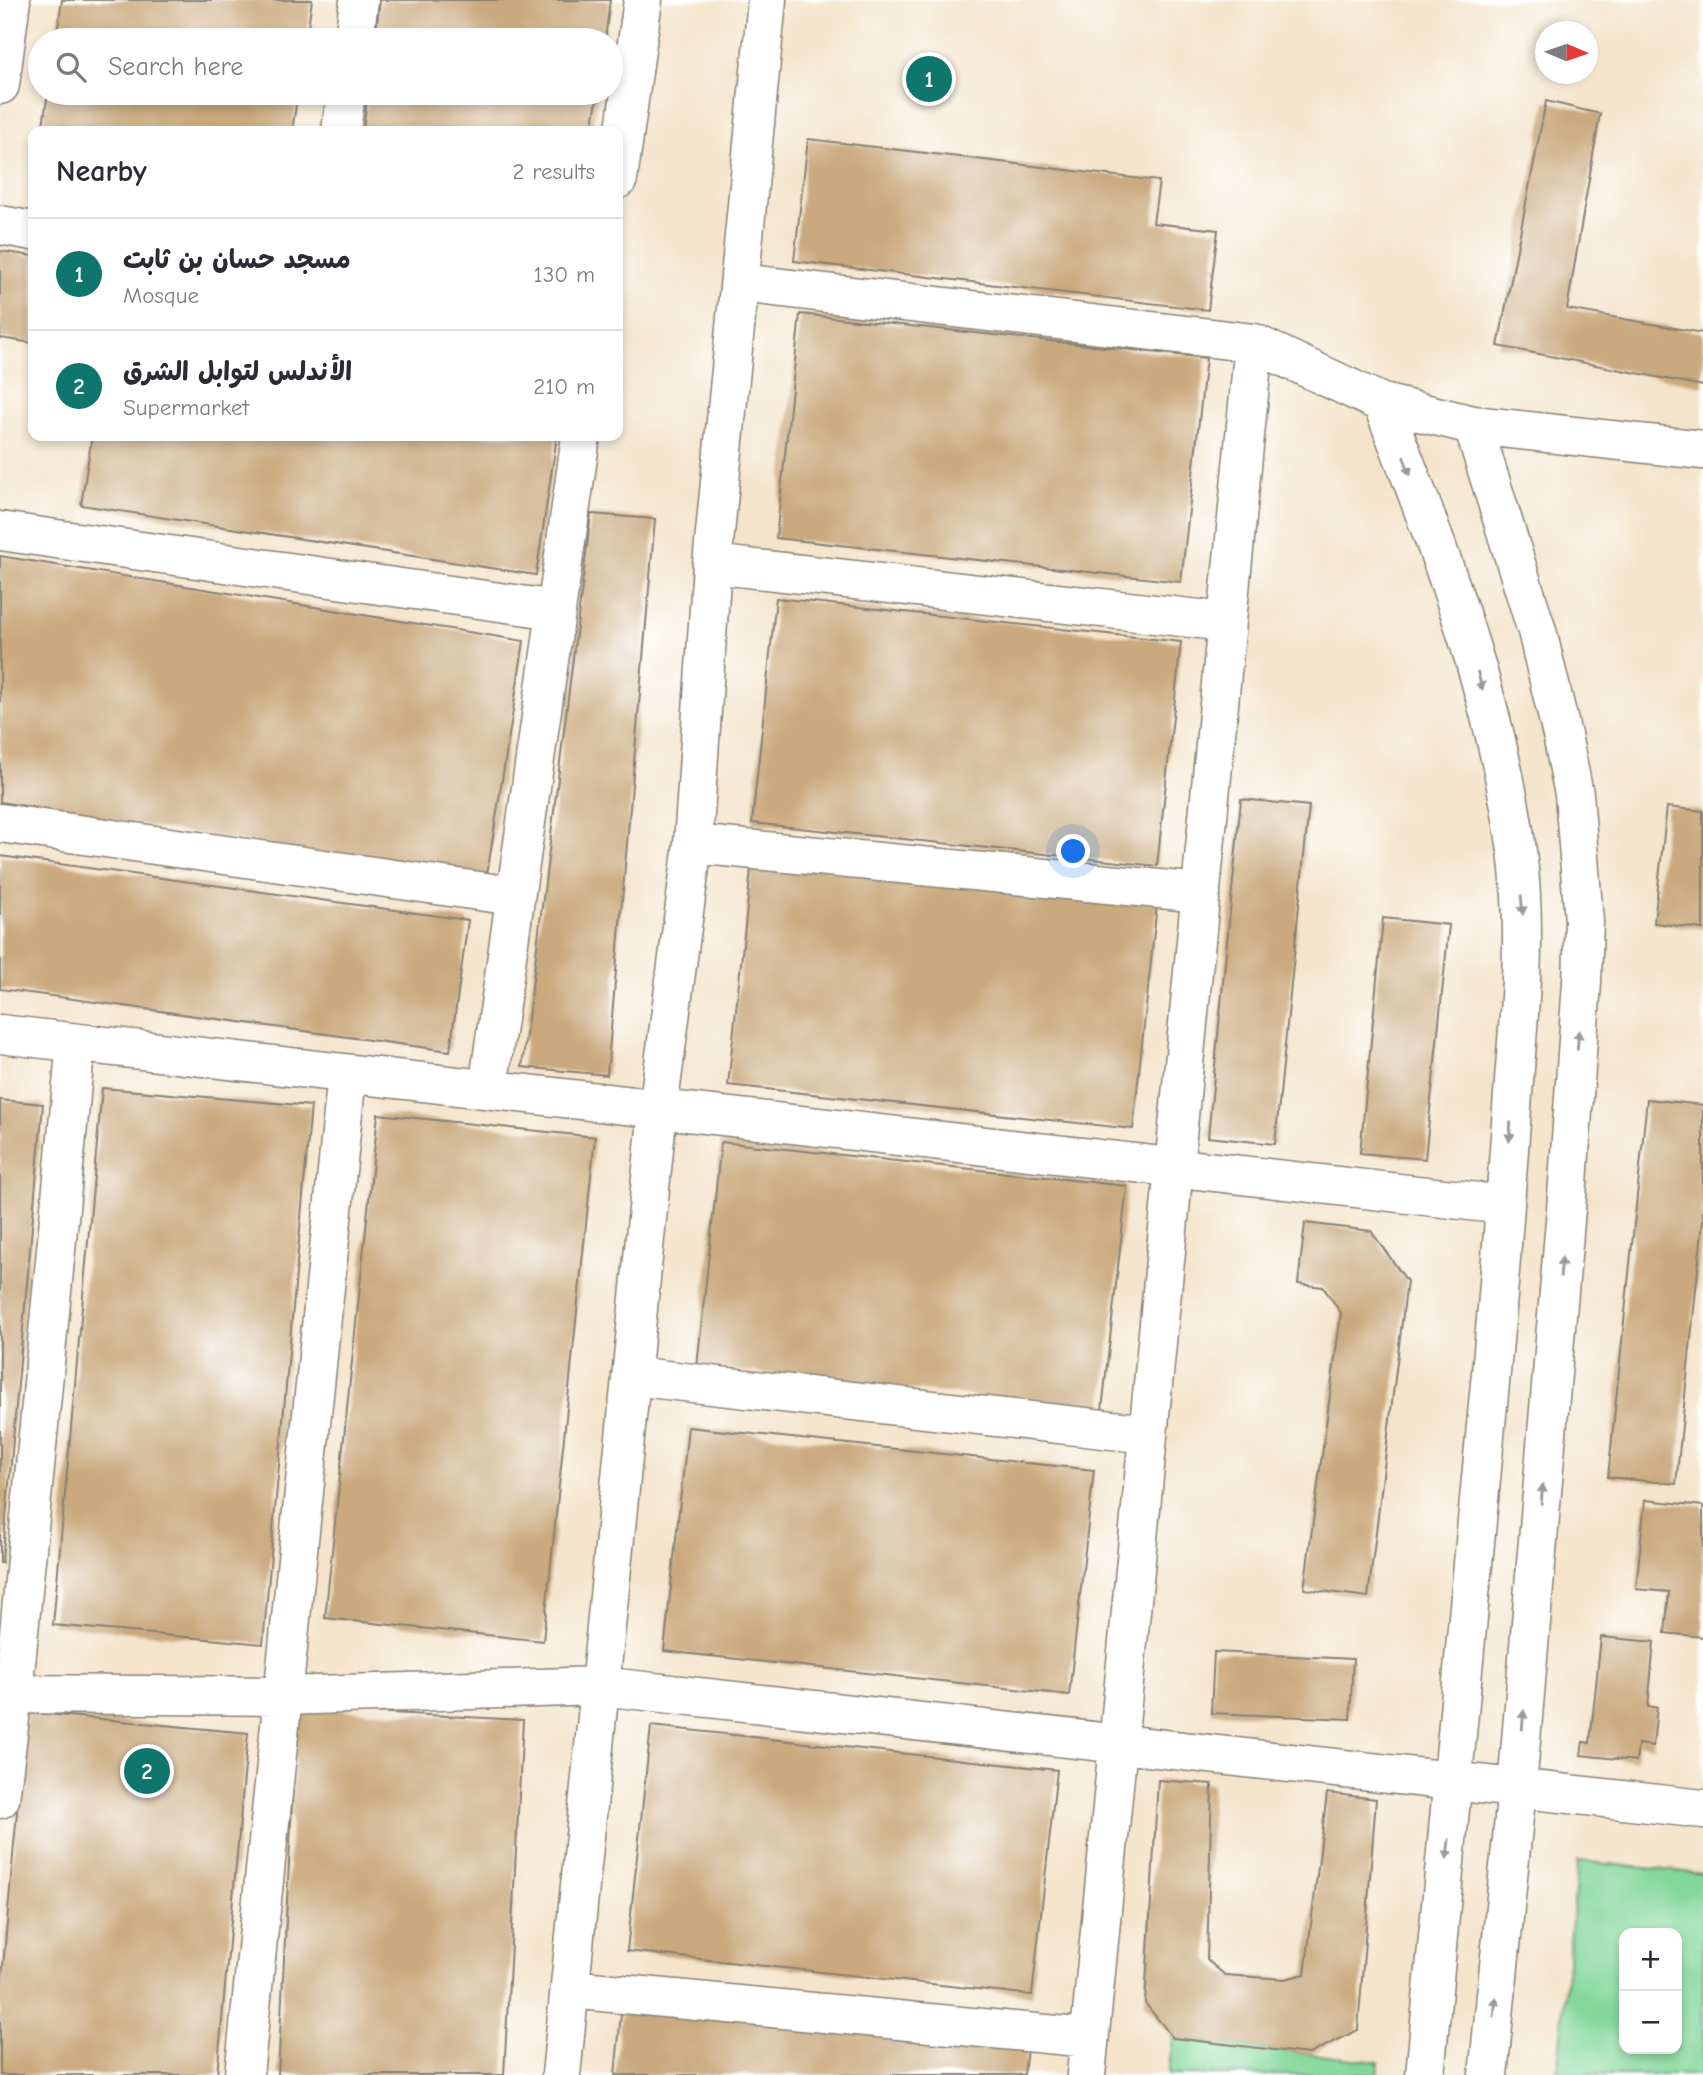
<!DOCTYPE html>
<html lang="en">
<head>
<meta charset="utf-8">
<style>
  :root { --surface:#fff; --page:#f2f2f3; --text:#2b2b33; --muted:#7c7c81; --line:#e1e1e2; --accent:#0f766e }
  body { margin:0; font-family:"Comic Neue","Playpen Sans Arabic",sans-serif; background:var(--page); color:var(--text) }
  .controls { position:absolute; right:21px; bottom:21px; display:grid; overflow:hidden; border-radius:14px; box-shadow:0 4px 10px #0003 }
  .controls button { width:63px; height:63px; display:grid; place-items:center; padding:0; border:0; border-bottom:2px solid var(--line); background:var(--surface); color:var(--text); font:35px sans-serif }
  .compass { position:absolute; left:1535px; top:21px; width:63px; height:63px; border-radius:50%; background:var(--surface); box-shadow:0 4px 10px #0003; rotate:92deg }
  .you { position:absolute; left:1074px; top:852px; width:24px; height:24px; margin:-18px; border:5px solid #fff; border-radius:50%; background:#1a73e8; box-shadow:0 0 0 10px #1a73e833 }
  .badge { display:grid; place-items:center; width:46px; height:46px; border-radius:50%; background:var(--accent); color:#fff; font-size:23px; font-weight:700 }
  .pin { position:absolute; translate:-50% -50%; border:4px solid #fff; box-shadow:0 2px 7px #0006 }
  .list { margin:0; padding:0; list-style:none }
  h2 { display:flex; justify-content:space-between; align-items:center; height:91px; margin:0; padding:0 28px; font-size:30px }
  h2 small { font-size:23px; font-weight:400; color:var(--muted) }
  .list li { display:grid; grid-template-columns:46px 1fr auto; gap:21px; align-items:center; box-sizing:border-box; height:112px; padding:0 28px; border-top:2px solid var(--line) }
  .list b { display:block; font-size:26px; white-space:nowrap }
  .list p { margin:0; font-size:23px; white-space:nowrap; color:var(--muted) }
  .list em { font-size:23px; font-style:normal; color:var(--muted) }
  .icon { flex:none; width:38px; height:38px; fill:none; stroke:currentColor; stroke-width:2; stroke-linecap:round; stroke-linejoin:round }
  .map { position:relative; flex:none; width:1703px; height:2075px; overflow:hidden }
  .search { position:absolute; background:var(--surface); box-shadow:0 4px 10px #0003; left:28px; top:28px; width:595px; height:77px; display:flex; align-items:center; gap:18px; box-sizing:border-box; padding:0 24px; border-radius:38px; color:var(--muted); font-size:26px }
  .panel { position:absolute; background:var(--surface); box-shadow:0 4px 10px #0003; left:28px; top:126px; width:595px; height:315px; border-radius:14px }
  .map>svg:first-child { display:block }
</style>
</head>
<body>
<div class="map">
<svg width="1703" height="2075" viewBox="0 0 1703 2075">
  <rect width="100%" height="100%" fill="#fff"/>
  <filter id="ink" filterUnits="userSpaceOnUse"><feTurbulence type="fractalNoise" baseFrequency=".0143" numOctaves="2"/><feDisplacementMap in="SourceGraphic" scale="14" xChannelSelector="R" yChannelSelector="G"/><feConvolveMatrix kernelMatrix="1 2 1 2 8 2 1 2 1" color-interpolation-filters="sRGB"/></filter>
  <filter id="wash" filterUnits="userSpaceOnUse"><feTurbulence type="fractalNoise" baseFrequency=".00686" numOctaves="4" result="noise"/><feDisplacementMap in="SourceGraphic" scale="28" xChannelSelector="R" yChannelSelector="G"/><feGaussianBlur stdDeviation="1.57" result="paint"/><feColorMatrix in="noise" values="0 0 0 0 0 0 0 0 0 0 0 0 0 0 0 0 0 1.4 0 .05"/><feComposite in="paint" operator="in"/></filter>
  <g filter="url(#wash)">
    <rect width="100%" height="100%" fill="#f4e4cb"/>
    <path fill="#83d79a" stroke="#507a5b" stroke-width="2" fill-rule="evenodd" d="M1578 1861 1703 1874V2075H1557ZM1624 1933H1677V2049H1624Z
      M1173 2038 1379 2062 1377 2075H1168Z"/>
    <g id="blocks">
      <path fill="#c9a97d" d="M62 0H312L306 40H56Z
        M380 0H610L605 40H375Z
        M48 93H298L292 131H42Z
        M368 93H598L592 131H363Z
        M1546 101 1600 114 1567 309 1703 333V386L1498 346Z
        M808 139 1159 181 1153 223 1218 230 1208 310 794 261Z
        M0 251 33 256V343L0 338Z
        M800 314 1206 358 1181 582 776 538Z
        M92 436H557L536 575 81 505Z
        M591 514 655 519 607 1075 522 1067Z
        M0 556 524 641 486 881 0 802Z
        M776 598 1181 642 1157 866 752 823Z
        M1241 799 1309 806 1275 1144 1208 1137Z
        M1667 807 1703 811V929L1654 923Z
        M0 856 468 920 450 1051 0 989Z
        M752 860 1157 904 1133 1129 728 1085Z
        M1383 918 1449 925 1425 1159 1360 1153Z
        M102 1088 311 1106 263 1644 53 1625Z
        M1647 1099 1703 1105V1221L1676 1484 1608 1477Z
        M0 1100 43 1104 2 1563H0Z
        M378 1114 595 1137 543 1641 325 1618Z
        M721 1142 1127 1186 1102 1410 697 1366Z
        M1305 1223 1371 1231 1407 1281 1368 1597 1304 1589 1341 1313 1323 1287 1298 1284Z
        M688 1427 1094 1470 1069 1695 664 1651Z
        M1645 1500 1703 1506V1637L1665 1633 1669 1592 1636 1589Z
        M1601 1637 1654 1642 1648 1707H1657L1653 1746 1638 1744 1636 1761 1581 1755 1583 1742 1590 1743Z
        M1214 1652 1353 1659 1350 1719 1211 1713Z
        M297 1708 523 1720 504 2075H278Z
        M26 1712 248 1733 217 2075H0V2000Z
        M651 1726 1057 1770 1032 1995 627 1951Z
        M1158 1780 1212 1784 1207 1960 1225 1975 1285 1979 1305 1974 1327 1793 1376 1799 1358 2030 1309 2054 1173 2038 1145 2003Z
        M622 2004 1027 2048 1024 2075H615Z"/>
    </g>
  </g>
  <g filter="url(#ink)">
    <use href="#blocks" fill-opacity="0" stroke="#888074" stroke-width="2"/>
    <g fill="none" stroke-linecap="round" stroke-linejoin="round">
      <g stroke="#888074" stroke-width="41">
        <path id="minor" d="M354 40 359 0
          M0 85 11 0
          M341 131 346 93
          M618 179 643 0
          M0 225 33 231
          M741 283 1254 343 1382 403 1473 425 1703 450
          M1382 403C1439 547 1496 696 1517 851 1527 928 1520 1004 1514 1081 1508 1160 1503 1240 1496 1319 1473 1571 1450 1823 1425 2075
          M1473 425 1537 631 1562 735 1574 794 1584 921 1582 982 1567 1197 1517 1788 1488 2075
          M0 531 556 610
          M712 564 1226 622
          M0 823 514 896
          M693 844 1201 893
          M0 1034 1505 1205
          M488 1089 581 436
          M631 1376 1148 1434
          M0 1694 283 1696 600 1686 1703 1809
          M0 1799 13 1694 76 1043
          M570 1989 1089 2038
          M244 2075 347 1074
          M561 2075 658 1109 693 844 712 564 767 0
          M1086 2075 1254 343"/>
      </g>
      <use href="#minor" stroke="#fff" stroke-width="38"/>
    </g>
    <defs><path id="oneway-solid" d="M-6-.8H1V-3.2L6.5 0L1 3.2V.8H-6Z" transform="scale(1.75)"/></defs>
    <g fill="#999">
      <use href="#oneway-solid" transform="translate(1407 466) rotate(70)"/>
      <use href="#oneway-solid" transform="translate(1480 681) rotate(75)"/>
      <use href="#oneway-solid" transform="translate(1522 905) rotate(85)"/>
      <use href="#oneway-solid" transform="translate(1578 1040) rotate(-86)"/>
      <use href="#oneway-solid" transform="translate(1510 1132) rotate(94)"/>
      <use href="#oneway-solid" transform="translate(1561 1267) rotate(-85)"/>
      <use href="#oneway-solid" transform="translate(1542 1494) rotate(-85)"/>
      <use href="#oneway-solid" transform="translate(1523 1720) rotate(-85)"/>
      <use href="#oneway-solid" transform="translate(1448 1849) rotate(96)"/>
      <use href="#oneway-solid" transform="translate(1495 2007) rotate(-84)"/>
    </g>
  </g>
</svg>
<div class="controls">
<button>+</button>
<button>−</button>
</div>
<svg class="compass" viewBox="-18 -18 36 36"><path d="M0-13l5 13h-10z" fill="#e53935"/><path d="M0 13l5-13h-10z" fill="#7c7c81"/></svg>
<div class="you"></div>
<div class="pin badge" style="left:929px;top:79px">1</div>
<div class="pin badge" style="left:147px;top:1771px">2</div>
<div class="search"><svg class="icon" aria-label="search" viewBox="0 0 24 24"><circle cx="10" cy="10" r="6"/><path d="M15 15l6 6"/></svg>Search here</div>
<section class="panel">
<h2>Nearby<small>2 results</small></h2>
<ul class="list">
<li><span class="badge">1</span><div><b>مسجد حسان بن ثابت</b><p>Mosque</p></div><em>130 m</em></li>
<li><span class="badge">2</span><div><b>الأندلس لتوابل الشرق</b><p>Supermarket</p></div><em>210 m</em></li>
</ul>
</section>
</div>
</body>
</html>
